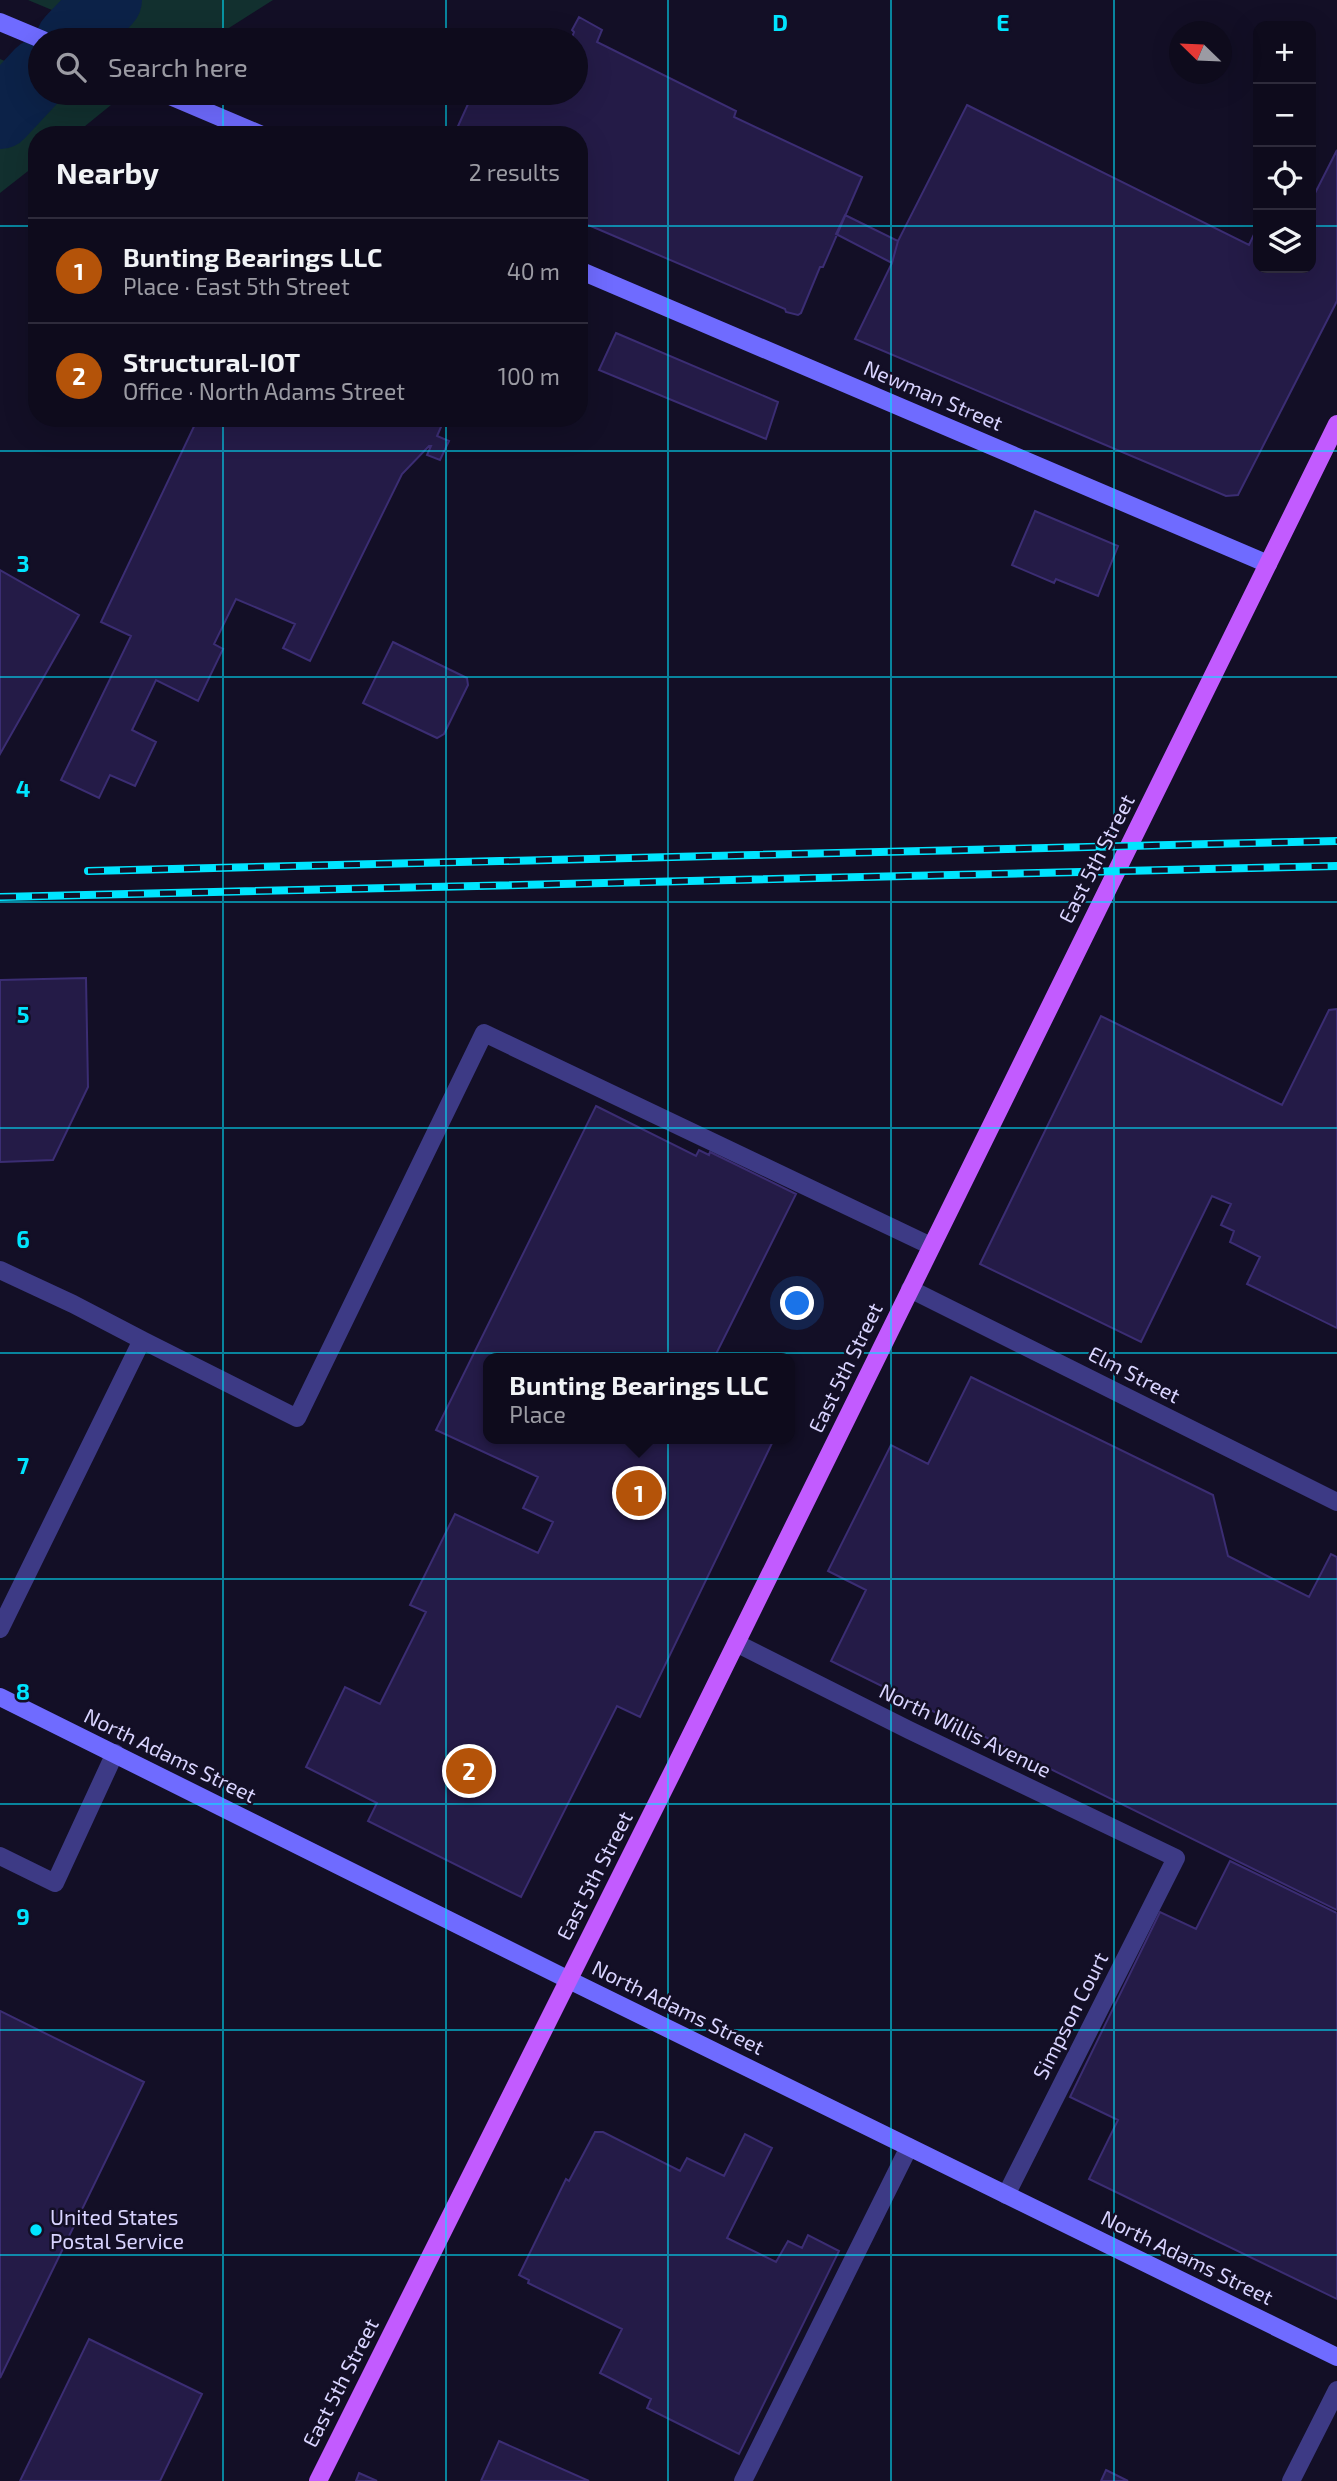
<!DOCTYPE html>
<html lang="en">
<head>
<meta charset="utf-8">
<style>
  :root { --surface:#0e0b1c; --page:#171425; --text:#f1f3f6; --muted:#9b9ba3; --line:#2e2b3b; --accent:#b45309 }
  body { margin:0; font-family:"Exo 2",sans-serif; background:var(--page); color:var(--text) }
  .controls { position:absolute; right:21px; top:21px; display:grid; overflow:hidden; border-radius:14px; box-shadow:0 7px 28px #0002 }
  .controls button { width:63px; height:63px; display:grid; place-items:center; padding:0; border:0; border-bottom:2px solid var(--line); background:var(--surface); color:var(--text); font:35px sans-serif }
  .compass { position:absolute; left:1169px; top:21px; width:63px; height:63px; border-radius:50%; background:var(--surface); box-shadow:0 7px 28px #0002; rotate:293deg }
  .you { position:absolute; left:798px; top:1304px; width:24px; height:24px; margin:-18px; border:5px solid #fff; border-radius:50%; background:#1a73e8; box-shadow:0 0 0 10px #1a73e833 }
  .badge { display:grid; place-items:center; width:46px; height:46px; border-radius:50%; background:var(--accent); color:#fff; font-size:23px; font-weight:700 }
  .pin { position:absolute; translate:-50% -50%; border:4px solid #fff; box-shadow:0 2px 7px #0006 }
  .popup { position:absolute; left:483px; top:1353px; width:312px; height:91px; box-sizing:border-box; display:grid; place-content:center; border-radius:14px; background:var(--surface); filter:drop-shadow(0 2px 5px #0005); font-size:23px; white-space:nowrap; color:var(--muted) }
  .popup b { font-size:26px; color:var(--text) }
  .popup::after { content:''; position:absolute; left:50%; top:100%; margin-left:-14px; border:14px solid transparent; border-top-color:var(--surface) }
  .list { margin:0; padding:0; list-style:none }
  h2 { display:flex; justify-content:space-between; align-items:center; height:91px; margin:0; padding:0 28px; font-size:30px }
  h2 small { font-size:23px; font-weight:400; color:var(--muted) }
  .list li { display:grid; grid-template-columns:46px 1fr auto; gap:21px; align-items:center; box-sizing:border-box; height:105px; padding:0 28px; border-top:2px solid var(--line) }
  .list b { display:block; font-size:26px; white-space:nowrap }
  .list p { margin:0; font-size:23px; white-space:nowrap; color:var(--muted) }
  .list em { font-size:23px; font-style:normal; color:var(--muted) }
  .icon { flex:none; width:38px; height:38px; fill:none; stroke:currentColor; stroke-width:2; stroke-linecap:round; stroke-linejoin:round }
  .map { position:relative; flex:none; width:1337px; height:2481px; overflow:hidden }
  .search { position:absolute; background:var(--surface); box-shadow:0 7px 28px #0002; left:28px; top:28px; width:560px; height:77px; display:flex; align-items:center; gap:18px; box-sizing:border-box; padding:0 24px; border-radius:38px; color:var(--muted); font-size:26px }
  .panel { position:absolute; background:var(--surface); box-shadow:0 7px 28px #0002; left:28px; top:126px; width:560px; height:301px; border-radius:28px }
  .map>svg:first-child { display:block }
</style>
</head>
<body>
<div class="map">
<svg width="1337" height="2481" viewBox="0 0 1337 2481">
  <rect width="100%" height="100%" fill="#130f26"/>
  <path fill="#12302f" d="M28 0H273L210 40H124Z
    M0 59 40 76V93H81L111 105 74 135H37V164L0 193Z"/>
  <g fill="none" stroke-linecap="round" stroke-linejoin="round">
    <path stroke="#0c2248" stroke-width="68" d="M70 40 108 0
      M0 115 40 72"/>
  </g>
  <path fill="#241b47" stroke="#3b2d73" stroke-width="2" d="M579 17 602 30 597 42 736 111 734 117 862 177 823 267H820L801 313 798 315 786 312 785 309 579 221V135H454L473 93H576V40H571L574 32 572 30Z
    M967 105 1249 245 1258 226V268H1311V201L1337 150V301L1238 495 1226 496 855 339 892 263 898 241Z
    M845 215 898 241 892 263 836 234Z
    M616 333 778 402 766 439 599 370Z
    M198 418H445L437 436 449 441 440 460 427 455 431 446H429L402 474 310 661 283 648 295 624 236 599 214 644 223 649 198 701 156 680 132 730 156 742 135 786 110 775 99 798 61 780 131 636 101 622Z
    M1035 511 1118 546 1098 596 1056 579 1054 583 1012 565Z
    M0 570 79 615 0 754Z
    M393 642 467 678 468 685 444 734 437 738 363 703Z
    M86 978 88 1087 53 1160 0 1162V980Z
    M1337 1009V1328L1247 1284 1260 1257 1230 1242 1234 1231 1221 1225 1231 1204 1212 1196 1141 1342 980 1264 1101 1016 1282 1105 1329 1010Z
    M596 1106 696 1156 699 1150 709 1155 710 1152 796 1194 714 1358H489V1439H774L640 1717 617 1706 521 1897 368 1821 377 1803 306 1767 345 1687 380 1704 426 1612 410 1605 455 1514 538 1553 553 1522 523 1508 538 1477 436 1430Z
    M971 1377 1213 1495 1228 1556 1309 1597 1331 1554 1337 1557V1910L831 1661 866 1590 828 1571 891 1445 928 1464Z
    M1230 1861 1337 1913V2299L1089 2179 1118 2120 1070 2097 1160 1912 1196 1929Z
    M0 2011 144 2082 0 2378Z
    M595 2132H603L680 2171 687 2158 724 2176 745 2134 772 2148 727 2238 776 2262 788 2241 802 2248 808 2235 839 2251 739 2454 647 2408 651 2399 600 2373 622 2329 528 2283 529 2280 519 2275 566 2179 569 2181Z
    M89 2339 202 2394 160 2481H20Z
    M499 2441 589 2481H481Z
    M1106 2470 1128 2481H1101Z
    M359 2473 377 2481H356Z"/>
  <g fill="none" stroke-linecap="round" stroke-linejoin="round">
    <path stroke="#3d3a85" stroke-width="18" d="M0 1270 73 1304 142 1340 0 1629
      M142 1340 297 1418 484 1033 931 1246
      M736 1643 909 1730 1176 1858 1006 2195
      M0 1856 55 1883 115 1753
      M743 2481 909 2147
      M1291 2481 1337 2390"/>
    <path stroke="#3d3a85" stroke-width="18" d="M910 1289 1337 1502"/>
    <path stroke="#6f6bff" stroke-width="18" d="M0 22 43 40
      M163 93 262 135
      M579 270 1268 564
      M0 1697 569 1980 1337 2357"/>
    <path stroke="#c25bff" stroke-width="18" d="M318 2481 675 1767 1337 424"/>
    <g stroke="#00e5ff" stroke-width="8">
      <path id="rail" d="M88 871 1337 841
        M0 897 1337 866"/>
    </g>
    <use href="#rail" stroke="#130f26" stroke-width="5" stroke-dasharray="16" stroke-linecap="butt"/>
  </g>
  <path fill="none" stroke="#00e5ff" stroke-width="2" stroke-opacity="0.55" d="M223 0V40M446 0V40M668 0V2481M891 0V2481M1114 0V2481M223 93V135M446 93V135M0 226H37M579 226H1258M1311 226H1337M223 418V2481M446 418V2481M0 451H1337M0 677H1337M0 902H1337M0 1128H1337M0 1353H1337M0 1579H1337M0 1804H1337M0 2030H1337M0 2255H1337"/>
  <circle fill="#00e5ff" stroke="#130f26" stroke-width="2.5" cx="36" cy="2230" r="7"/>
  <g text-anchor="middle" stroke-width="5" stroke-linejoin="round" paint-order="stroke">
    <g font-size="21" fill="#d9d4ff" stroke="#130f26">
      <text transform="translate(933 396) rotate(23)" y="7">Newman Street</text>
      <text transform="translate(1097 859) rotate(-63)" y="7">East 5th Street</text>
      <text transform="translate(846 1368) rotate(-64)" y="7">East 5th Street</text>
      <text transform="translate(1134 1375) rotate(27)" y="7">Elm Street</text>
      <text transform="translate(965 1731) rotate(26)" y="7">North Willis Avenue</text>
      <text transform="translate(170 1756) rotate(26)" y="7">North Adams Street</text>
      <text transform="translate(595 1876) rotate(-63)" y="7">East 5th Street</text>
      <text transform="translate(678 2008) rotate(26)" y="7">North Adams Street</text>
      <text transform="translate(1071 2016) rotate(-63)" y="7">Simpson Court</text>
      <text transform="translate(1187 2258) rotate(26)" y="7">North Adams Street</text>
      <text transform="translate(341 2383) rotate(-63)" y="7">East 5th Street</text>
    </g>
    <g font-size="21" fill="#d9d4ff" stroke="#130f26" text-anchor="start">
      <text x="50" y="2225">United States<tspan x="50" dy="24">Postal Service</tspan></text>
    </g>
  </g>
  <g font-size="23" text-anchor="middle" font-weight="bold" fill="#00e5ff" stroke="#130f26" stroke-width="5" stroke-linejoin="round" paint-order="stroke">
    <text x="780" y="31">D</text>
    <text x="1003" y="31">E</text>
    <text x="23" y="572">3</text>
    <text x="23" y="797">4</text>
    <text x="23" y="1023">5</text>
    <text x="23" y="1248">6</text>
    <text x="23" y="1474">7</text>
    <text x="23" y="1700">8</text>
    <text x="23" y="1925">9</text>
  </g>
</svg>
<div class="controls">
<button>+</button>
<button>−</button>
<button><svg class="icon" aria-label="locate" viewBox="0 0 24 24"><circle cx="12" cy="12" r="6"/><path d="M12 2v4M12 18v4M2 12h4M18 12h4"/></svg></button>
<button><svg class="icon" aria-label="layers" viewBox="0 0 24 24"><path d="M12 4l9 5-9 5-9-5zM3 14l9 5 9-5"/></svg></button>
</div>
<svg class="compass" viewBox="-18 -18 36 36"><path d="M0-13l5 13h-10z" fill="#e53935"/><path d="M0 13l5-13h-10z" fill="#9b9ba3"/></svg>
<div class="you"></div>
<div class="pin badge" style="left:639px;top:1493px">1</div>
<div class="popup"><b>Bunting Bearings LLC</b>Place</div>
<div class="pin badge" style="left:469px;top:1771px">2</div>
<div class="search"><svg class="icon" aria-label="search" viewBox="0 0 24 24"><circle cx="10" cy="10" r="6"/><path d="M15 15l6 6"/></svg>Search here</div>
<section class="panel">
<h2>Nearby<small>2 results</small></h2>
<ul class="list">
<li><span class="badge">1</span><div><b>Bunting Bearings LLC</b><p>Place · East 5th Street</p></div><em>40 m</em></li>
<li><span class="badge">2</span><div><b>Structural-IOT</b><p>Office · North Adams Street</p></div><em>100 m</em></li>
</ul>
</section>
</div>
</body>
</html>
